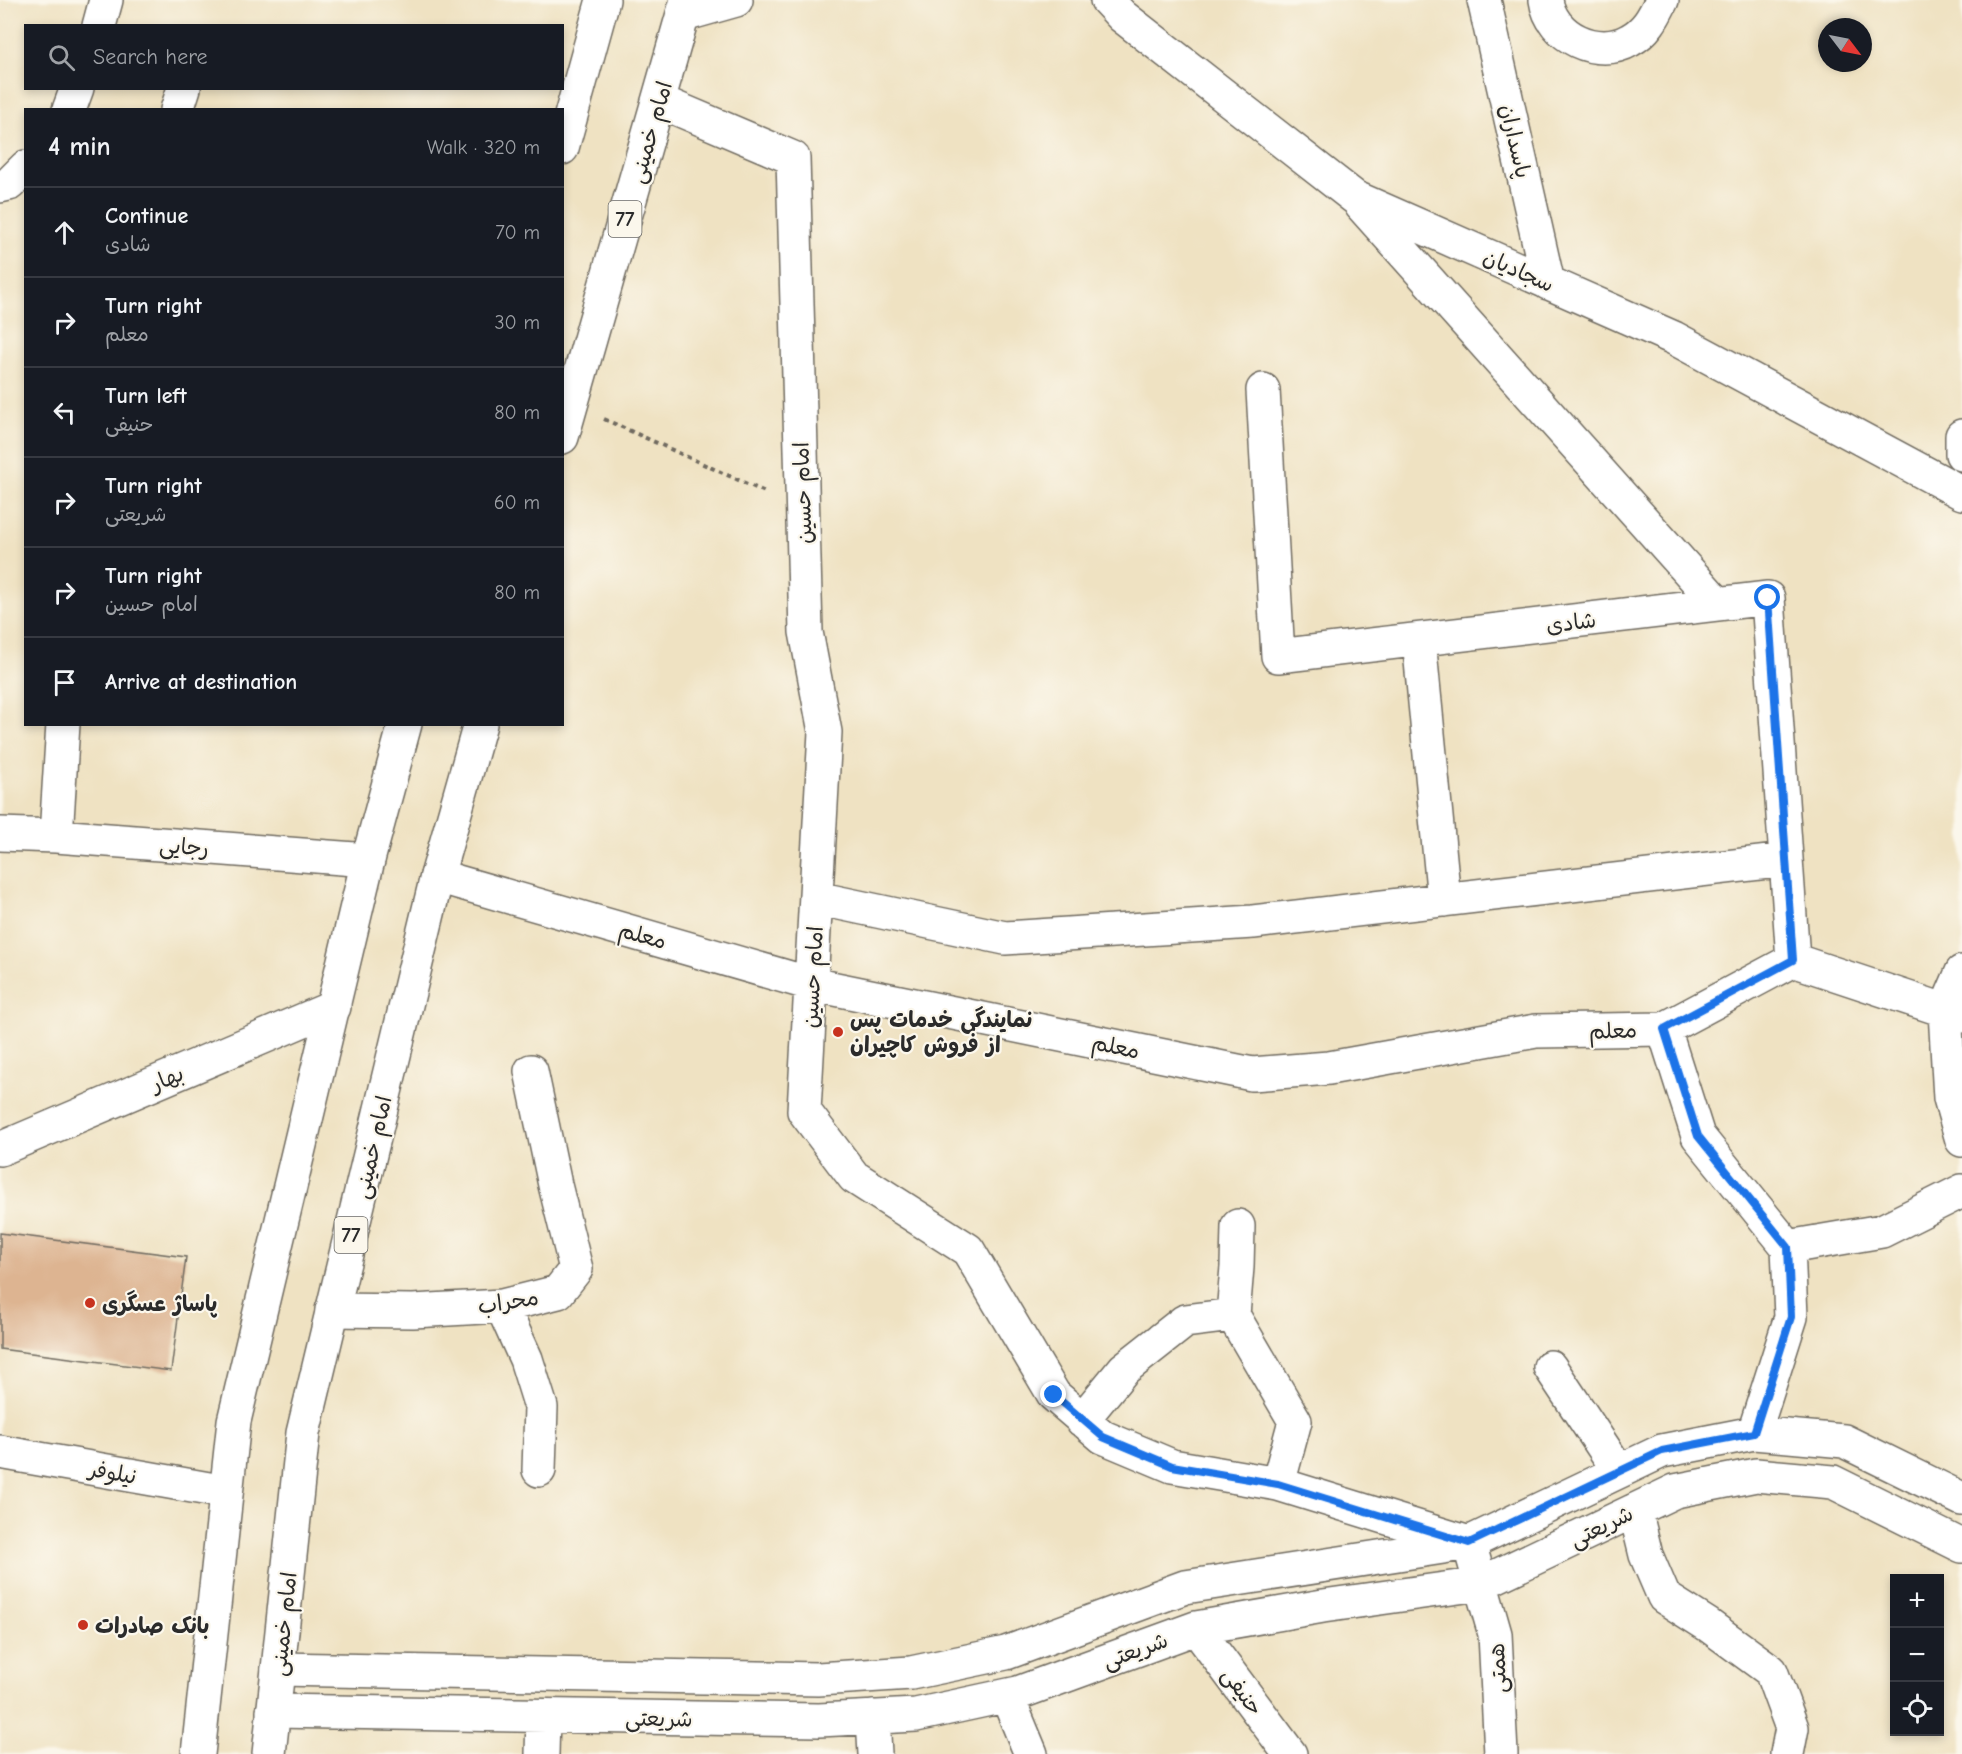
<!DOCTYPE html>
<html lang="en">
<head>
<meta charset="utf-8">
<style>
  :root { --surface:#171b24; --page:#242831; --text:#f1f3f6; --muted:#9ea1a6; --line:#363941 }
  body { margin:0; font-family:"Comic Neue","Playpen Sans Arabic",sans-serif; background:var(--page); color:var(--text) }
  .controls { position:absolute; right:18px; bottom:18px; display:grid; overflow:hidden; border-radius:0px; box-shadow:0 3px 9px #0003 }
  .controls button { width:54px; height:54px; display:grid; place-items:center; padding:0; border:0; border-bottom:2px solid var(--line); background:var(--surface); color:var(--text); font:30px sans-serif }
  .compass { position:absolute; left:1818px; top:18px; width:54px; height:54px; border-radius:50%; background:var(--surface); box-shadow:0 3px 9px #0003; rotate:122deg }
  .stop { position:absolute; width:18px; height:18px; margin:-14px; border:4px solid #1a73e8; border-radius:50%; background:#fff }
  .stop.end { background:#1a73e8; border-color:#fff; box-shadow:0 2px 6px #0008 }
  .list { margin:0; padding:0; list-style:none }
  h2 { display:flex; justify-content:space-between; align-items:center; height:78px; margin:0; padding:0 24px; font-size:26px }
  h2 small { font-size:20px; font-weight:400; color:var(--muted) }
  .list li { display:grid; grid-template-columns:39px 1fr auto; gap:18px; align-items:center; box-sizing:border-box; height:90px; padding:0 24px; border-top:2px solid var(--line) }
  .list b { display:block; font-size:22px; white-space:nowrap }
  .list p { margin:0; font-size:20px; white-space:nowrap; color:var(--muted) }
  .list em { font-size:20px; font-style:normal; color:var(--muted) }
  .icon { flex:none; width:33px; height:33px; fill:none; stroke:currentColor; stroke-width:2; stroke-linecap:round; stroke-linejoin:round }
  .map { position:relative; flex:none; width:1962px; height:1754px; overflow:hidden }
  .search { position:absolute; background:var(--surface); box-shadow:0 3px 9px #0003; left:24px; top:24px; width:540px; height:66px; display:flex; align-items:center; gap:15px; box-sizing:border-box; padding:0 21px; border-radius:0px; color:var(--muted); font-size:22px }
  .panel { position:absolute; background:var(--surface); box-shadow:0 3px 9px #0003; left:24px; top:108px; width:540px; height:618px; border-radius:0px }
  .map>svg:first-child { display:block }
</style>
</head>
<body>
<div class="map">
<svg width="1962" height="1754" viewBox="0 0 1962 1754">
  <rect width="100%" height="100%" fill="#fbf7ec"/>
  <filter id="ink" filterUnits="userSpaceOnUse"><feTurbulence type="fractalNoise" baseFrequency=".0167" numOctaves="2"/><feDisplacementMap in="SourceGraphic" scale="12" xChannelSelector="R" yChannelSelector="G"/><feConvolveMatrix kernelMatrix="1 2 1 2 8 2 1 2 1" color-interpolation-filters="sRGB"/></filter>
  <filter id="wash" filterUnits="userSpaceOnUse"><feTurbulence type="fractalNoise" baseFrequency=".008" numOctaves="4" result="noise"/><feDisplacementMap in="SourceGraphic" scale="24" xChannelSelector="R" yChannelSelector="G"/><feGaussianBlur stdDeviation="1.35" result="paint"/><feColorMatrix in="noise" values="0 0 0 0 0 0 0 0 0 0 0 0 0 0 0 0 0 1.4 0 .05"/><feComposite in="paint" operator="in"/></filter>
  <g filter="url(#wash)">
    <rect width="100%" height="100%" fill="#efe2c2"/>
    <g id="blocks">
      <path fill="#ddb491" d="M0 1233 186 1257 171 1371 0 1349Z"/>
    </g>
  </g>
  <g filter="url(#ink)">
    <use href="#blocks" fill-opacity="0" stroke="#706b60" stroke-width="1.5"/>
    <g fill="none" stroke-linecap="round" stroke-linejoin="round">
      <g stroke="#706b60" stroke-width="36">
        <path id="minor" d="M1107 0 1122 16 1354 197 1674 338 1962 493
          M1484 0 1548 283
          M1546 0C1551 37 1598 59 1630 40 1647 31 1654 16 1662 0
          M683 15 736 0
          M99 26 106 0
          M659 101 793 158 806 632 825 732 804 1111 854 1177 968 1250 1054 1395 1103 1437 1172 1466 1278 1484 1469 1543 1495 1634 1501 1754
          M69 110 77 88
          M177 110 184 88
          M0 186 9 184 26 167
          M1361 205 1718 604
          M1263 390 1278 656 1768 598 1793 960
          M1962 436V454
          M1419 640 1444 900
          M0 834 56 836 368 860
          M56 836 63 724
          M437 876 811 984 1252 1074 1329 1068 1536 1031 1664 1029 1793 960
          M816 898 1005 938 1253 922 1786 860
          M1793 960 1962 1016
          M1962 972 1945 1011 1950 1098 1962 1140
          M1664 1029 1698 1136 1788 1247 1791 1317 1754 1433
          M0 1149 334 1007
          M1238 1226 1237 1267 1233 1315 1295 1421 1278 1484
          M1788 1247 1882 1231 1962 1191
          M502 1306 526 1359 541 1407 539 1470
          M332 1310 413 1311 502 1306 558 1292 576 1269 555 1185 531 1071
          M1550 1367 1619 1471
          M1082 1420 1124 1369 1185 1321 1233 1315
          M0 1452 226 1492
          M1635 1510 1646 1555 1664 1597 1708 1625 1771 1671 1792 1728 1787 1754
          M1196 1628 1290 1754
          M278 1669 818 1679 911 1673 1006 1653 1185 1587 1469 1543 1662 1451 1754 1433 1844 1441 1962 1499
          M1007 1696 1031 1754
          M273 1711 819 1720 916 1715 1018 1693 1196 1628 1323 1606 1480 1584 1675 1491 1756 1475 1833 1482 1962 1546
          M873 1717 875 1754
          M542 1754 543 1716"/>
      </g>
      <g stroke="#706b60" stroke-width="36">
        <path id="highway" d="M562 148 603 0
          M562 437 687 0
          M198 1754 234 1421 368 860 405 724
          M269 1754 303 1433 437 876 480 724"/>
      </g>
      <path stroke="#706b60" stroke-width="4" stroke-dasharray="4.5 4.5" stroke-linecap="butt" d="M604 419 767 493"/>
      <use href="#minor" stroke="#fff" stroke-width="33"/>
      <use href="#highway" stroke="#fff" stroke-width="33"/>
    </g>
  </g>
  <g fill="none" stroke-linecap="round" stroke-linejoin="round" filter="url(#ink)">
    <path stroke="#1a73e8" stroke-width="8" d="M1054 1395 1103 1437 1172 1466 1278 1484 1469 1543 1662 1451 1754 1433 1791 1317 1788 1247 1698 1136 1664 1029 1793 960 1768 598"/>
  </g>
  <g fill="#c8321e" stroke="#fbf7ec" stroke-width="2">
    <circle cx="838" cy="1032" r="6"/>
    <circle cx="90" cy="1303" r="6"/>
    <circle cx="83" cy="1625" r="6"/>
  </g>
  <g text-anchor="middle" stroke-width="4.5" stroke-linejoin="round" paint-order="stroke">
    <g fill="#fbf7ec" stroke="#696865" stroke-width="1.5">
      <rect x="608.5" y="201" width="33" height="36" rx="4.5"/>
      <rect x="334.5" y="1217" width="33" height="36" rx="4.5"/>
    </g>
    <g font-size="21" font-weight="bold" fill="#2b2b2b">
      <text x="625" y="226">77</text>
      <text x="351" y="1242">77</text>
    </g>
    <g font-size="22" fill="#2b2b2b" stroke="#fbf7ec">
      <text transform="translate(650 132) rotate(-74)" y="8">امام خمینی</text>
      <text transform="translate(1516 141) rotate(77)" y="8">پاسداران</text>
      <text transform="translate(1519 270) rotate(24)" y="8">سجادیان</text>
      <text transform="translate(802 493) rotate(-92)" y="8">امام حسین</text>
      <text transform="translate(1571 622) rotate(-7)" y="8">شادی</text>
      <text transform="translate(184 846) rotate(4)" y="8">رجایی</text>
      <text transform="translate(643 935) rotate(16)" y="8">معلم</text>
      <text transform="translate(812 977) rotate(-87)" y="8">امام حسین</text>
      <text transform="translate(1613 1030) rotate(-1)" y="8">معلم</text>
      <text transform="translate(1116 1046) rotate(12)" y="8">معلم</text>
      <text transform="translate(167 1078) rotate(-23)" y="8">بهار</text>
      <text transform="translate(372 1147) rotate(-77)" y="8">امام خمینی</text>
      <text transform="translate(508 1301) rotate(-9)" y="8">محراب</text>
      <text transform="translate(113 1472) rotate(10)" y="8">نیلوفر</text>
      <text transform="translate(1601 1526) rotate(-26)" y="8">شریعتی</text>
      <text transform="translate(283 1624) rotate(-84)" y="8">امام خمینی</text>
      <text transform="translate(1135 1650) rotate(-20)" y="8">شریعتی</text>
      <text transform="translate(1497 1668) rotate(-93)" y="8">همتی</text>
      <text transform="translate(1243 1691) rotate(54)" y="8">حنیفی</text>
      <text transform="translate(659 1718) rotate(1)" y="8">شریعتی</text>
    </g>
    <g font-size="22" font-weight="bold" fill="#2b2b2b" stroke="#fbf7ec" text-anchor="start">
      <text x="850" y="1027">نمایندگی خدمات پس<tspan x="850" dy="25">از فروش کاچیران</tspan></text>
      <text x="102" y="1311">پاساژ عسگری</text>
      <text x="95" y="1633">بانک صادرات</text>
    </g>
  </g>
</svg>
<div class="controls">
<button>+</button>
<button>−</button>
<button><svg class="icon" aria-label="locate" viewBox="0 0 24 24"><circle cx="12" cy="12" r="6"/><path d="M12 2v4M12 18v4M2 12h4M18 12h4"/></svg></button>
</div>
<svg class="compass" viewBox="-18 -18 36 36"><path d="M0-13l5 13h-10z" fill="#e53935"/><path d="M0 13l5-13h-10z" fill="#9ea1a6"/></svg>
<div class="stop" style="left:1768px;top:598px"></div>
<div class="stop end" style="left:1054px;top:1395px"></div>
<div class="search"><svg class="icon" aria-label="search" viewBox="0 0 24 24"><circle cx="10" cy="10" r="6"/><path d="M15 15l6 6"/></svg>Search here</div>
<section class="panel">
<h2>4 min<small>Walk · 320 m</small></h2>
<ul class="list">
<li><svg class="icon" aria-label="ahead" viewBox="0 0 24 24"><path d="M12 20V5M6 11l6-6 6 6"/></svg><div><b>Continue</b><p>شادی</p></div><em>70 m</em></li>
<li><svg class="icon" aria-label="right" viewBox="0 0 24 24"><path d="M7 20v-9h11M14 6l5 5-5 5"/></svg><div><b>Turn right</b><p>معلم</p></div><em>30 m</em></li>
<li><svg class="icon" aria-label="left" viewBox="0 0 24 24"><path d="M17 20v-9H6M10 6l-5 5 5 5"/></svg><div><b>Turn left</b><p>حنیفی</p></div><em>80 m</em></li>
<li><svg class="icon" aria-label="right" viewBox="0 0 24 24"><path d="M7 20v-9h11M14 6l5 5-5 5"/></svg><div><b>Turn right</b><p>شریعتی</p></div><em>60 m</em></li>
<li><svg class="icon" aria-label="right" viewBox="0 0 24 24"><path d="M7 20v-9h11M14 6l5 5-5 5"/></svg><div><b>Turn right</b><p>امام حسین</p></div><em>80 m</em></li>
<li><svg class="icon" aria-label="arrive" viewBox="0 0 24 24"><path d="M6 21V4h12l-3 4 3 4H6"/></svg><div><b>Arrive at destination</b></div></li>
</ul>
</section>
</div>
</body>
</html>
